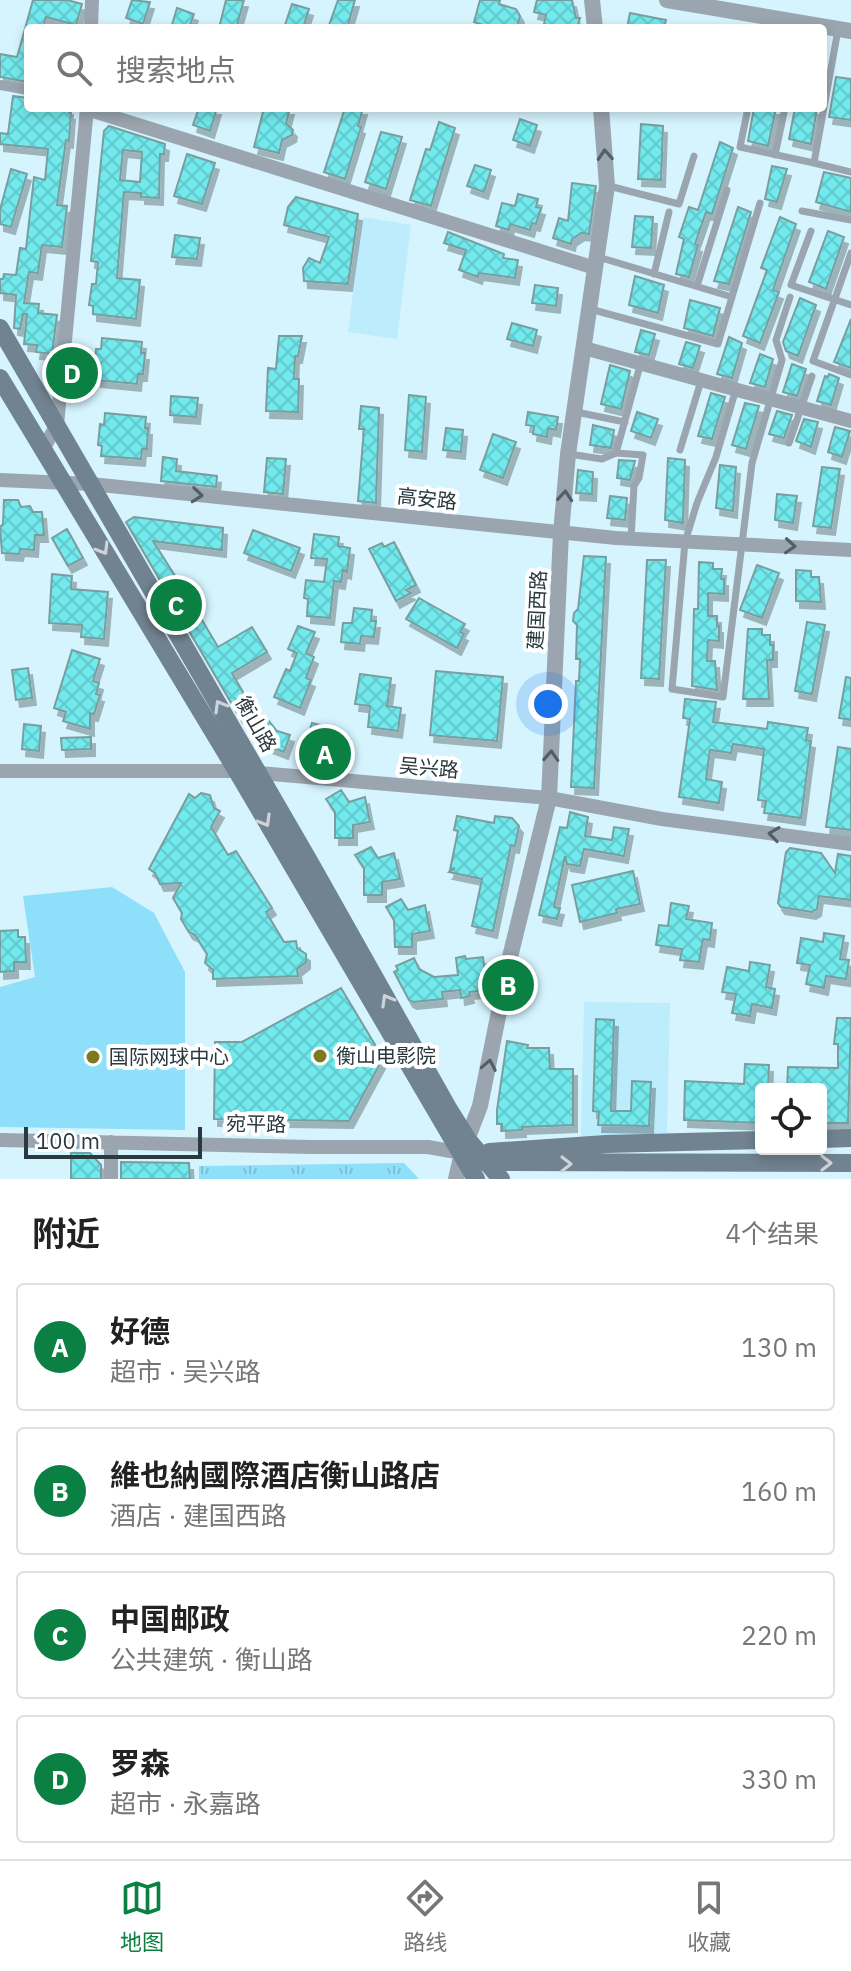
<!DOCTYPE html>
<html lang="zh">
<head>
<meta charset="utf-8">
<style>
  :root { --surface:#fff; --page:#f2f2f2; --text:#222; --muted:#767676; --line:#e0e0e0; --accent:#0b8043 }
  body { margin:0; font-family:"IBM Plex Sans","Noto Sans SC",sans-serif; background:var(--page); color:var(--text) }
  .controls { position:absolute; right:24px; bottom:24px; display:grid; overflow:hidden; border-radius:8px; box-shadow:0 4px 12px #0003 }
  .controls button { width:72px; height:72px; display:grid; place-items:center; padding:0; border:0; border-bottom:2px solid var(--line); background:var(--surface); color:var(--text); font:40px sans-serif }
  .scale { position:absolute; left:24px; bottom:20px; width:178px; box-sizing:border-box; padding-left:8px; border:4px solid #2a393e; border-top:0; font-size:22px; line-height:28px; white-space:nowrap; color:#2a393e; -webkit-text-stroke:6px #fff; paint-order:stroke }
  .you { position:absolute; left:548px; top:704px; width:28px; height:28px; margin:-20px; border:6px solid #fff; border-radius:50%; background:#1a73e8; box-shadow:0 0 0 12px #1a73e833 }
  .badge { display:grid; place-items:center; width:52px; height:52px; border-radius:50%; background:var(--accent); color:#fff; font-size:26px; font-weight:700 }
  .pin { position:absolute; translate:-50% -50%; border:4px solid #fff; box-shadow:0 2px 8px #0006 }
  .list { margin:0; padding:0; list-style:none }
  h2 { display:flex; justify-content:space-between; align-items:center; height:104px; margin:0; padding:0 32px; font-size:34px }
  h2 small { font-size:26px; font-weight:400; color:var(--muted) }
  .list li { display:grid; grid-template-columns:52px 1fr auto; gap:24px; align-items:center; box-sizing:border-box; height:128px; margin:0 16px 16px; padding:0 16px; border:2px solid var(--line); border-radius:8px }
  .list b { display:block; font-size:30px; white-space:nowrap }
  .list p { margin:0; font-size:26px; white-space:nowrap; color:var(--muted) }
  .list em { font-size:26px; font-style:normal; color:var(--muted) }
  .icon { flex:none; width:44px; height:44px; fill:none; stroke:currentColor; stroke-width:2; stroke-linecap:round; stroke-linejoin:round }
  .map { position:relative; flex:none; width:851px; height:1179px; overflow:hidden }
  .search { position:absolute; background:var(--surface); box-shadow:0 4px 12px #0003; left:24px; right:24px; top:24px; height:88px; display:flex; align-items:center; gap:20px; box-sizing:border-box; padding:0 28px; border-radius:8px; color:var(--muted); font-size:30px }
  .sheet { height:680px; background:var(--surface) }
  nav { display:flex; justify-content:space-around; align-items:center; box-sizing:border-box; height:112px; border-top:2px solid var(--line); background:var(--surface); font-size:22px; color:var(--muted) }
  nav a { display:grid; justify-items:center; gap:4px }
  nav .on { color:var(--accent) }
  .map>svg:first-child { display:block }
</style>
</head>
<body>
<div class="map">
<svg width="851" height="1179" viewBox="0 0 851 1179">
  <defs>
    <pattern id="grass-tufts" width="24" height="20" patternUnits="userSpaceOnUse" patternTransform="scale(2)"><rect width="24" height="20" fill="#8edffa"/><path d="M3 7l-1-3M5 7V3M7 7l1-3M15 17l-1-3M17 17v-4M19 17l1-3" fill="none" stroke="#7bc0d7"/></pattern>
    <pattern id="building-cross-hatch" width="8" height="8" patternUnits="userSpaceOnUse" patternTransform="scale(2)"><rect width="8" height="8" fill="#71e9ed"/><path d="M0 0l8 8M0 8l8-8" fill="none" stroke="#62c9cc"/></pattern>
    <filter id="shadow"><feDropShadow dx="4" dy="7" stdDeviation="0" flood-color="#0004"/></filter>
  </defs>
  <rect width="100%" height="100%" fill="#d6f4fe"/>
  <path fill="#bdecfc" d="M363 217 411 225 397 339 348 332Z
    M584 1002 670 1003 667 1133 581 1137Z"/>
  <path fill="url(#grass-tufts)" d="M404 1163 419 1179H199V1166Z"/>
  <path fill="#8edffa" d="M112 887 154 913 185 972V1130L0 1127V987L35 977 23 896Z"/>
  <path fill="url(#building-cross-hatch)" stroke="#789fa0" stroke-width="2" fill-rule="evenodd" filter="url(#shadow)" d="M33 0H67L82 4 76 25 46 17 43 28H28V82L0 77V54L17 57Z
    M132 0 150 2 143 24 126 18Z
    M226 0H244L236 28H219Z
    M338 0H355L347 28H328Z
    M480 0H500L499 4 516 9 520 16 517 28H485L486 26 474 22Z
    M537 0H572L576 18H580L577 28H560L544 24 546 15 534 12Z
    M292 4 309 9 303 28 285 25Z
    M177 8 194 14 189 28H171Z
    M630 13 666 20 664 28H627Z
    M836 77 851 79V120L829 117Z
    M13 96 28 98V108H69V113H71L69 141 66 140 57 205 67 206 62 247 42 245 38 273 29 272 24 303 39 304 38 313 57 315 52 354 36 352 37 345 24 344 27 314H23L20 329 14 328 16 295 0 293V279H3L4 274 16 275 20 248 26 249 34 177 45 180 48 149 0 144V133L8 134Z
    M199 108H217L210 131 193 125Z
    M264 108H290L286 123 293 130 292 135 282 140 279 153 254 147Z
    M345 108H363L358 126 361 127 345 179 324 172Z
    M754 108H776L768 146 748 141Z
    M795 108H817L811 144 789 139Z
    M520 119 537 125 530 146 513 140Z
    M439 122 455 128 431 206 410 200 426 149 430 150Z
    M641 124 663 126 661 180 638 179Z
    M109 126 165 144 164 154H160L159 198 141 197V193L124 192 117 278 140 280 136 319 93 314V306L89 305 92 284H96L98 262 91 261 104 131ZM123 150 142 152 140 182 120 180Z
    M381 132 402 137 386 189 365 182Z
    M720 142 733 148 712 214 706 212 695 244 698 245 689 277 676 274 684 239 679 237 689 207 698 210Z
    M187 154 215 163 202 204 174 196Z
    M475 165 491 170 484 192 467 186Z
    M772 166 787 169 777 202 765 199Z
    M11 169 27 174 11 227 0 224V210Z
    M824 172 851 178V212L816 202Z
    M572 183 596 186 589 234 581 233 572 239 571 244 553 238 559 218 568 221Z
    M518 194 538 199 536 207 541 208 536 224 532 223 530 230 510 224 509 230 496 226 502 203 515 206Z
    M296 197 358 214 348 284 304 281 303 268 309 258 320 263 329 237 284 225 288 207Z
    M738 207 751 212 729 284 714 281Z
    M635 216 653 217 651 248 632 247Z
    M780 217 796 224 773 290 779 292 760 343 743 336 767 270 761 268Z
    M828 231 844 237 826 289 809 282Z
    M448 232 504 254 503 258 518 260 515 278 479 273 478 277 459 270 466 250 444 243Z
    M175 235 200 238 197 259 172 257Z
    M635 276 664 285 658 313 629 305Z
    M535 285 558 288 556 306 532 303Z
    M800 298 816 305 798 356 786 351 783 342Z
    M690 300 720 308 713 336 684 328Z
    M851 319V368L834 362Z
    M512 323 537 330 533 346 507 339Z
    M641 330 655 334 649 355 635 352Z
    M279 336H302L298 356H295L294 379H299L298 412 266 411 268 368 276 369Z
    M729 337 742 343 732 378 717 374Z
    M102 338 142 342 141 353H145L143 374H138L137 384 97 380 98 370H94L96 349H101Z
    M686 342 700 346 693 368 679 364Z
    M760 354 773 359 765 387 750 383Z
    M792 364 806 369 797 396 783 392Z
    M610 365 630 371 621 409 601 404Z
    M829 374 839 378 831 405 817 401 825 376 828 377Z
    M711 393 725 397 712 439 698 436Z
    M409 395 426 397 422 452 405 450Z
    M171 396 198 398 196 417 170 415Z
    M745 403 759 406 746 449 732 445Z
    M361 406 379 408 376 503 358 501 364 429H359Z
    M777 411 792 415 784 438 769 434Z
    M528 412 558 417 556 430 548 428 547 437 533 434 534 426 526 425Z
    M637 412 658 419 651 438 631 431Z
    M105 413 146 417 145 428H148L147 449H142L141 459 101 456 102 446 98 445 100 424 104 425Z
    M804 419 818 422 811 447 796 441Z
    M593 425 614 430 611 448 590 445Z
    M835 427 850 431 842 457 828 452Z
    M446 428 463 430 461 452 443 450Z
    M493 434 516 442 503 478 480 470Z
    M163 457 177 459 176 471 217 476 216 487 161 481Z
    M267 458 286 459 283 494 264 492Z
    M668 458 685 460 683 523 665 520Z
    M619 460 635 461 630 480 617 478Z
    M720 465 736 467 733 511 716 508Z
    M822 467 840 469 831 528 813 526Z
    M578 470 593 472 592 494 576 493Z
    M777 494 797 496 793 523 775 520Z
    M610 496 627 498 625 520 607 518Z
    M4 500H18L21 507 30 506 33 512H42L44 535H35L34 550 20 549 19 554 2 553 0 527 3 524Z
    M134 517 223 528 222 550 153 541 177 579 164 587 126 522Z
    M67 529 83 558 68 566 52 538Z
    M253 530 300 548 291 571 244 553Z
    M314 534 339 537 338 546 350 548 347 572 343 570 341 582 334 581 330 618 307 616 308 599 304 598 306 580 324 582 327 559 311 558Z
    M394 542 416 585 406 590 411 593 396 601 369 549 382 543 384 547Z
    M584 556 606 557 594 788 571 787 576 681H579L580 659H576L577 625 573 621 574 613 578 609Z
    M647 560H666L659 679 641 678Z
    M699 562 713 563V569H722L721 579H724V594L708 593V616H717V626H719V641L708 640 707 661H715L717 690 692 686 694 609H698Z
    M757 565 779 573 762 618 740 610Z
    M796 570 811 571V577H819L821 602 796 601Z
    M52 574 72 576 71 589 108 592 104 639 81 637 82 625 49 623Z
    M419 598 465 624 460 632 464 634 457 648 406 619Z
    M354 608 372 610 371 621H376L374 637 361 636 360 644 341 642 343 623H352Z
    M196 610 218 647 252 627 267 652 232 673 252 708 239 716 182 619Z
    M807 622 825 625 812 694 795 691Z
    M298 626 315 632 306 653 314 657 306 678 311 680 300 708 274 697 286 669 290 671 297 653 288 649Z
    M748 629H762V635H770V645H773V660H767L769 699H743Z
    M72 650 100 659 93 681 99 683 96 694 100 695 94 714 90 713V729L63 721 66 712 54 708Z
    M28 668 32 698 16 700 12 670Z
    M436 671 503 677 497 741 430 735Z
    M360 674 391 678 387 706 401 708 398 731 368 727 370 706 355 704Z
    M846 677 851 678V720L839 718Z
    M685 699 716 702 713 722 767 729 768 722 808 728 806 740 811 741 801 818 764 813 766 801 758 800 764 749 733 744 731 753 710 750 706 779 722 782 719 803 679 797 690 719 683 718Z
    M265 716 277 731 290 735 284 752 268 746 260 738 253 724Z
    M312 723 328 727 322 750 305 745Z
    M24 724 41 726 39 751 22 749Z
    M91 737V749L62 750 61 738Z
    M838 747 851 749V830L826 827Z
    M341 790 349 802 365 797 370 822 353 825V838H335V812L326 799Z
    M201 793 210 795 214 808 220 811 211 827 228 855 236 851 272 908 266 912 284 942 296 941 297 948 306 954V962L297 969 298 976 213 979V970L205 963 207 954 195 935 189 932 181 919 182 913 173 898 181 883 160 884 155 873 149 869 189 794 195 798Z
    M570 812 588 817 585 836 612 840 614 827 629 829 624 856 584 849 580 866 567 864 565 856 554 907 560 908 557 919 539 915 560 827 567 828Z
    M457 816 494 823 495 816 512 818 519 826 515 846 511 845 493 931 472 926 482 879 449 872 455 868 450 870 458 831 454 830Z
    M371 847 378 858 394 853 400 879 382 882V895H364V868L355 855Z
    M790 848 821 853 835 873 838 854 851 856V900L819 896 817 909 812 912 781 907 778 903 786 852Z
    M633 871 640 904 616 909 617 913 580 922 572 885Z
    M401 899 408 910 425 905 430 931 412 934V947H395L394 920 386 907Z
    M671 903 689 906 686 919 712 923 710 940 703 939 699 962 680 960 682 949 656 945 659 925 668 926Z
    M18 930V937H25L26 962H14V971L0 972V931Z
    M824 933 844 936 840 959 849 960 846 979 826 976 824 988 806 984 810 965 797 963 801 938 823 942Z
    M465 956 466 959 483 957 487 990 469 992 470 996 461 998 460 990 442 992 443 999 413 1002 409 1000 394 972 398 970 396 966 414 958 419 969 434 977 458 975 456 958Z
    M750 962 770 965 766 987 775 989 772 1008 752 1004 750 1016 732 1013 736 994 722 992 727 967 749 971Z
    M341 988 383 1058 349 1121 214 1119 215 1042H242Z
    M837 1018H851L848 1123H823V1089H787L788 1067 838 1068V1044H834Z
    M596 1019 614 1020 611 1111H631L632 1081 651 1082 649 1126 598 1125 599 1112 593 1111Z
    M507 1041 528 1045 527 1048H549L550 1069H573V1125L522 1127V1130L502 1131V1124H497V1110Z
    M745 1064 769 1065 768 1089H761V1123L684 1120 685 1081 744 1084Z
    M71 1153H90L101 1165V1179H71Z
    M121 1162 189 1163 190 1179H121Z"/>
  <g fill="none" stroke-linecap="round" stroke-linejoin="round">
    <path stroke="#9aa5af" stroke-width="7" d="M748 108 740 147 814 163 838 30
      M775 155 785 108
      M814 163 851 172
      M609 186 679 204 694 156
      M802 211 851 220
      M811 231 791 285 851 305
      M851 253 813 361 851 375
      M598 257 732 297
      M654 274 669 212
      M697 286 727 190
      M590 309 718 344 760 203
      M736 389 716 457 697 503 685 542 672 689 723 697 752 463 782 360 776 340 790 297
      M576 412 625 422
      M789 443 812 376
      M680 450 701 381
      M616 453 641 362
      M569 454 602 459 616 453 643 455 639 478 634 486 631 539"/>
    <path stroke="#9aa5af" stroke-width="10" d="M0 85 28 90"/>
    <path stroke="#9aa5af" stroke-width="14" d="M91 28 92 0
      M87 109 595 268
      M584 348 851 421
      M43 449 57 425 87 108
      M0 480 91 484 616 538 851 550
      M0 771H237L549 798 662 819 851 844
      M0 1140 312 1147H428L462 1153
      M111 1142V1179"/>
    <path stroke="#9aa5af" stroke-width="16" d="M592 0 595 28
      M667 0 851 31
      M456 1179 462 1153 480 1106 510 957 549 798 561 533 568 454 607 186 601 108"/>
    <path stroke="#718290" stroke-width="18" d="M0 328 309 861 448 1108 468 1140 501 1179
      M0 378 237 771 476 1179
      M821 1139 851 1138
      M489 1152 606 1144 761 1140
      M484 1162 851 1163"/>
  </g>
  <defs><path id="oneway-chevron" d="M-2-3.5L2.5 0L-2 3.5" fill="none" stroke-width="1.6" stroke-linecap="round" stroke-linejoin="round" transform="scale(2)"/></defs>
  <g stroke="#515f66">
    <use href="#oneway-chevron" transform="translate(605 155) rotate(-94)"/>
    <use href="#oneway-chevron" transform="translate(197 495) rotate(6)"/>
    <use href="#oneway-chevron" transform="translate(565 496) rotate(-85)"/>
    <use href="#oneway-chevron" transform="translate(790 546) rotate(4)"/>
    <use href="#oneway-chevron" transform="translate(551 756) rotate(-87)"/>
    <use href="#oneway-chevron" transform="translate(774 834) rotate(-172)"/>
    <use href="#oneway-chevron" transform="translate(489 1065) rotate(-79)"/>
  </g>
  <g stroke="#cdd3d8">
    <use href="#oneway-chevron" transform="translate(103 549) rotate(59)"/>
    <use href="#oneway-chevron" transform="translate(220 706) rotate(-120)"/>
    <use href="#oneway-chevron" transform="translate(265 821) rotate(60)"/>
    <use href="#oneway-chevron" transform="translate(387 1000) rotate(-120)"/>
    <use href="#oneway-chevron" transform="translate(826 1163)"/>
    <use href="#oneway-chevron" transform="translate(566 1164)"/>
  </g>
  <g fill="#7d791f" stroke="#fff" stroke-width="3">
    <circle cx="320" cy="1056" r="8"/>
    <circle cx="93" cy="1057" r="8"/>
  </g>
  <g text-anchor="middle" stroke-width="8" stroke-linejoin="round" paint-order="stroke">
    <g font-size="20" fill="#2a393e" stroke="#fff">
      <text transform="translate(427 499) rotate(6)" y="7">高安路</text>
      <text transform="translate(537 610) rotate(-87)" y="7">建国西路</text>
      <text transform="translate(256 724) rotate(60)" y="7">衡山路</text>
      <text transform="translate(429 768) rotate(5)" y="7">吴兴路</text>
      <text transform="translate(256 1124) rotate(1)" y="7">宛平路</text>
    </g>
    <g font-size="20" fill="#2a393e" stroke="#fff" text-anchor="start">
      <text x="336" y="1063">衡山电影院</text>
      <text x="109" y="1064">国际网球中心</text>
    </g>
  </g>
</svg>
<div class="controls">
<button><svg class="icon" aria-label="locate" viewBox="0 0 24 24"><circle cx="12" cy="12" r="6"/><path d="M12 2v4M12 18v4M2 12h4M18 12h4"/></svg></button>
</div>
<div class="scale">100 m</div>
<div class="you"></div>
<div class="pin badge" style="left:325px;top:754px">A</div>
<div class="pin badge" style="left:508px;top:985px">B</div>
<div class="pin badge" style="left:176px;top:605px">C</div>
<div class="pin badge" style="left:72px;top:373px">D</div>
<div class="search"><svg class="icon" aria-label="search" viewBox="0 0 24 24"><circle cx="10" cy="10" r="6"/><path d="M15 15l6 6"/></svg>搜索地点</div>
</div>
<section class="sheet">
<h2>附近<small>4个结果</small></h2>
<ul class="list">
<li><span class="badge">A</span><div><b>好德</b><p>超市 · 吴兴路</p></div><em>130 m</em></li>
<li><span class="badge">B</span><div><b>維也納國際酒店衡山路店</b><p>酒店 · 建国西路</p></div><em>160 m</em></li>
<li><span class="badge">C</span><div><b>中国邮政</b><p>公共建筑 · 衡山路</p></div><em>220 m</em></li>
<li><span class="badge">D</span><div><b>罗森</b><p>超市 · 永嘉路</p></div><em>330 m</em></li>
</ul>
</section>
<nav>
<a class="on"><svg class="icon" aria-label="map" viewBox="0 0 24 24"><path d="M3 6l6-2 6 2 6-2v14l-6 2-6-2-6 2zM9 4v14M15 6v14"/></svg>地图</a>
<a><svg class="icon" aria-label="directions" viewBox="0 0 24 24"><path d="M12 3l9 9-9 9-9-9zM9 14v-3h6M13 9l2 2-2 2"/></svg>路线</a>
<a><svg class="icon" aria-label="saved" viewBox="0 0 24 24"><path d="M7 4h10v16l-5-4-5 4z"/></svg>收藏</a>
</nav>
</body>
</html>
